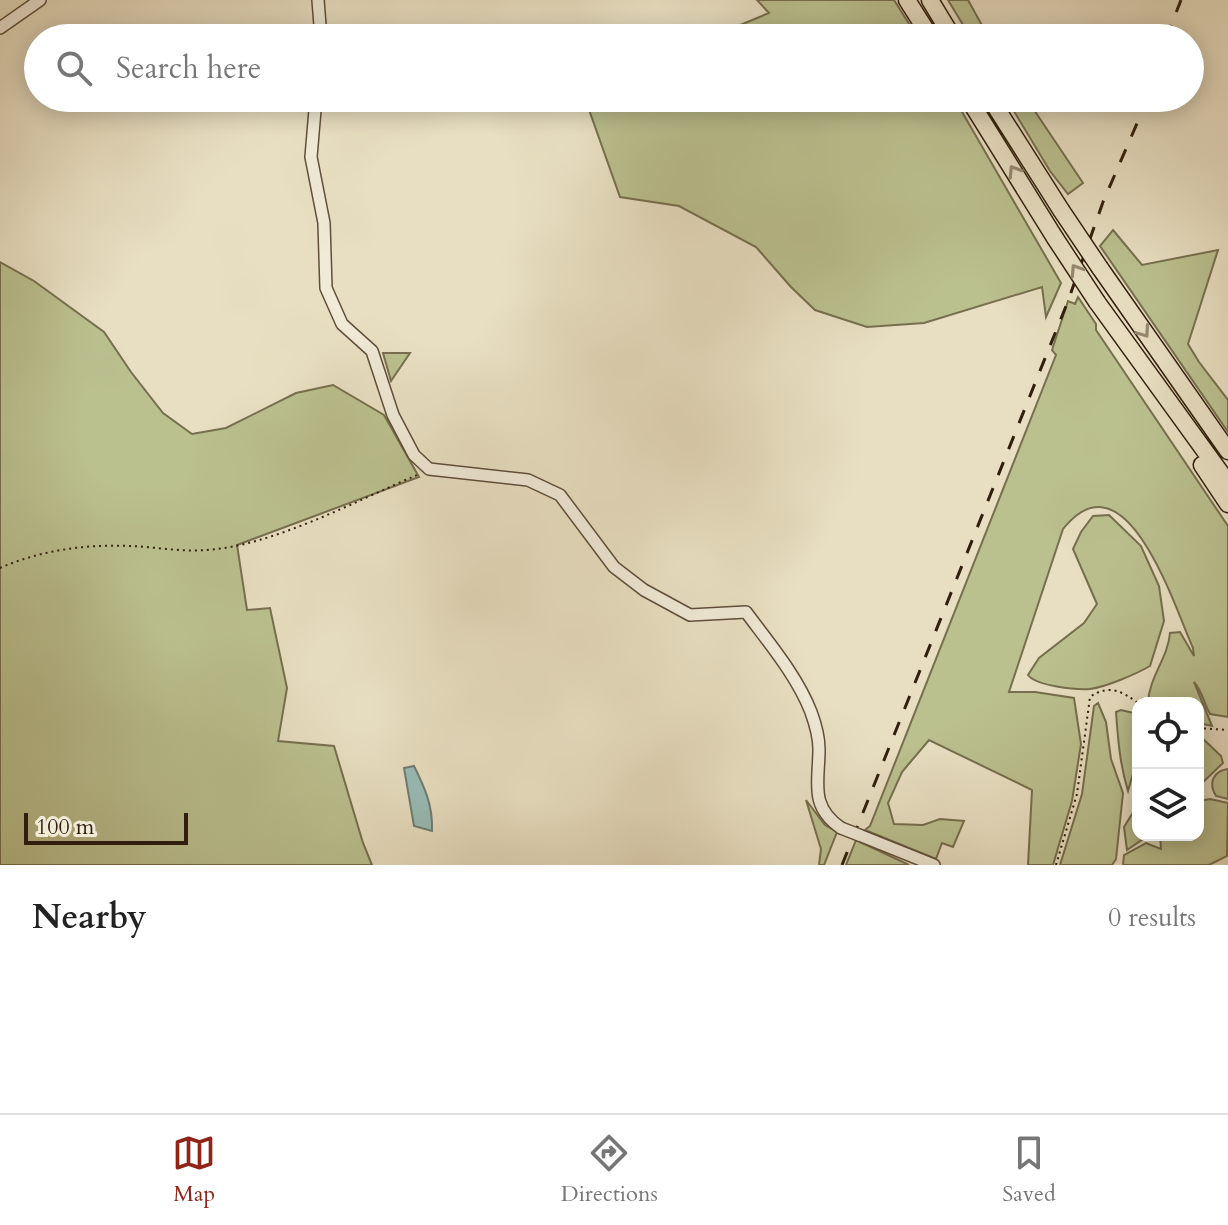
<!DOCTYPE html>
<html lang="en">
<head>
<meta charset="utf-8">
<style>
  :root { --surface:#fff; --page:#f2f2f2; --text:#222; --muted:#767676; --line:#e0e0e0; --accent:#8f2418 }
  body { margin:0; font-family:Cardo,serif; background:var(--page); color:var(--text) }
  .controls { position:absolute; right:24px; bottom:24px; display:grid; overflow:hidden; border-radius:16px; box-shadow:0 4px 20px #0003 }
  .controls button { width:72px; height:72px; display:grid; place-items:center; padding:0; border:0; border-bottom:2px solid var(--line); background:var(--surface); color:var(--text); font:40px sans-serif }
  .scale { position:absolute; left:24px; bottom:20px; width:164px; box-sizing:border-box; padding-left:8px; border:4px solid #321e0e; border-top:0; font-size:22px; line-height:28px; white-space:nowrap; color:#321e0e; -webkit-text-stroke:6px #f0ead7; paint-order:stroke }
  .list { margin:0; padding:0; list-style:none }
  h2 { display:flex; justify-content:space-between; align-items:center; height:104px; margin:0; padding:0 32px; font-size:34px }
  h2 small { font-size:26px; font-weight:400; color:var(--muted) }
  .icon { flex:none; width:44px; height:44px; fill:none; stroke:currentColor; stroke-width:2; stroke-linecap:round; stroke-linejoin:round }
  .map { position:relative; flex:none; width:1228px; height:865px; overflow:hidden }
  .search { position:absolute; background:var(--surface); box-shadow:0 4px 20px #0003; left:24px; right:24px; top:24px; height:88px; display:flex; align-items:center; gap:20px; box-sizing:border-box; padding:0 28px; border-radius:44px; color:var(--muted); font-size:30px }
  .sheet { height:248px; background:var(--surface) }
  nav { display:flex; justify-content:space-around; align-items:center; box-sizing:border-box; height:112px; border-top:2px solid var(--line); background:var(--surface); font-size:22px; color:var(--muted) }
  nav a { display:grid; justify-items:center; gap:4px }
  nav .on { color:var(--accent) }
  .map>svg:first-child { display:block }
</style>
</head>
<body>
<div class="map">
<svg width="1228" height="865" viewBox="0 0 1228 865">
  <rect width="100%" height="100%" fill="#e8dfc2"/>
  <filter id="stains"><feTurbulence type="fractalNoise" baseFrequency=".0025" numOctaves="4"/><feColorMatrix values="0 0 0 0 .2 0 0 0 0 .09 0 0 0 0 .02 0 0 0 .5 -.17"/></filter>
  <radialGradient id="worn" r=".72"><stop offset=".6" stop-color="#630" stop-opacity="0"/><stop offset="1" stop-color="#630" stop-opacity=".3"/></radialGradient>
  <path fill="#bbc08f" stroke="#766f4e" stroke-width="2" d="M757 0H894L918 38H709L769 13Z
    M948 0H968L989 38H971Z
    M593 98H954L1061 283 1046 317 1042 287 924 323 867 327 815 310 791 287 756 247 679 206 620 197 587 104Z
    M1006 98H1026L1083 183 1068 194 1050 171Z
    M1113 230 1142 265 1218 250 1188 344 1199 362 1228 400V432L1100 246Z
    M0 262 34 281 104 332 131 372 163 413 192 434 226 428 296 393 333 385 384 415 419 477 237 545 247 610 270 608 287 688 278 741 334 746 363 843 372 865H0Z
    M1078 297 1096 324V330L1228 526V717L1210 714C1204 704 1202 690 1194 682L1212 726 1198 723V703H1148C1149 677 1168 658 1170 633L1180 632 1194 656 1193 648C1174 606 1126 450 1063 529L1009 692H1035L1074 698 1081 744 1072 801 1053 865H1028L1032 790 929 740 902 772 888 803 894 824 923 825 940 819 964 821 953 847 942 843 936 859 865 830 870 826 1056 355 1052 350 1068 301 1075 304Z
    M383 353H410L391 381Z
    M1109 515 1141 546 1159 586 1164 621 1150 666C1136 674 1106 687 1090 689 1076 690 1036 686 1028 675L1039 658 1084 623 1097 604 1073 549 1081 532 1093 516Z
    M1098 703 1106 722 1111 759 1123 793 1116 859 1112 865H1060L1082 794 1094 706Z
    M1121 710 1138 714 1134 770 1128 791C1120 765 1118 740 1116 712Z
    M1198 734 1221 756 1223 763 1198 787Z
    M1228 769V799L1216 796C1208 783 1213 771 1228 769Z
    M1210 799 1228 803 1227 856 1209 865H1123L1124 855 1146 843 1161 849 1160 835H1198V801Z
    M806 800 825 825 837 832 824 865H819L821 849Z
    M1134 811 1138 812V835H1149L1127 850 1124 827Z
    M856 840 909 865H846Z"/>
  <path fill="#98bcb7" stroke="#6f7d73" stroke-width="2" d="M414 766C425 788 433 806 432 831L414 826 404 768Z"/>
  <g fill="none" stroke-linecap="round" stroke-linejoin="round">
    <g stroke="#604e3b" stroke-width="14">
      <path id="minor" d="M318 0 321 38
        M0 28 40 0
        M316 98 311 157 324 223 326 288 342 324 372 351 393 415 414 455 429 469 528 480 560 495 614 567 644 590 690 615 746 612C769 643 797 676 811 712 815 723 819 738 819 749 819 782 809 806 841 828
        M859 835 934 865"/>
    </g>
    <g stroke="#321e0e" stroke-width="19">
      <path id="highway" d="M907 0 931 38
        M930 0 953 38
        M968 98 1055 238
        M990 98 1061 210
        M1100 268 1228 451
        M1097 302 1228 483
        M1202 465 1228 504"/>
    </g>
    <path stroke="#321e0e" stroke-width="2" stroke-dasharray="2 4" stroke-linecap="butt" d="M0 568C41 550 87 544 131 546 155 547 181 552 205 550 270 547 356 501 417 475
      M1198 728 1228 730
      M1056 865 1077 794 1090 697C1108 684 1122 691 1138 703"/>
    <use href="#minor" stroke="#f0ead7" stroke-width="11"/>
    <use href="#highway" stroke="#e8dfc2" stroke-width="16"/>
    <path stroke="#321e0e" stroke-width="3" stroke-dasharray="14 14" stroke-linecap="butt" d="M1166 38 1181 0
      M842 865 1068 301 1103 202 1148 98"/>
    <g stroke="#604e3b" stroke-width="14" stroke-linecap="butt">
      <path id="minor-bridge" d="M841 828 859 835"/>
    </g>
    <g stroke="#321e0e" stroke-width="19" stroke-linecap="butt">
      <path id="highway-bridge" d="M1061 210 1100 268
        M1055 238 1097 302"/>
    </g>
    <use href="#minor-bridge" stroke="#f0ead7" stroke-width="11"/>
    <use href="#highway-bridge" stroke="#e8dfc2" stroke-width="16"/>
  </g>
  <defs><path id="oneway-chevron" d="M-2-3.5L2.5 0L-2 3.5" fill="none" stroke-width="1.6" stroke-linecap="round" stroke-linejoin="round" transform="scale(2)"/></defs>
  <g stroke="#968871">
    <use href="#oneway-chevron" transform="translate(1014 171) rotate(-122)"/>
    <use href="#oneway-chevron" transform="translate(1076 270) rotate(-123)"/>
    <use href="#oneway-chevron" transform="translate(1144 332) rotate(55)"/>
  </g>
  <rect width="100%" height="100%" filter="url(#stains)"/>
  <rect width="100%" height="100%" fill="url(#worn)"/>
</svg>
<div class="controls">
<button><svg class="icon" aria-label="locate" viewBox="0 0 24 24"><circle cx="12" cy="12" r="6"/><path d="M12 2v4M12 18v4M2 12h4M18 12h4"/></svg></button>
<button><svg class="icon" aria-label="layers" viewBox="0 0 24 24"><path d="M12 4l9 5-9 5-9-5zM3 14l9 5 9-5"/></svg></button>
</div>
<div class="scale">100 m</div>
<div class="search"><svg class="icon" aria-label="search" viewBox="0 0 24 24"><circle cx="10" cy="10" r="6"/><path d="M15 15l6 6"/></svg>Search here</div>
</div>
<section class="sheet">
<h2>Nearby<small>0 results</small></h2>
<ul class="list">
</ul>
</section>
<nav>
<a class="on"><svg class="icon" aria-label="map" viewBox="0 0 24 24"><path d="M3 6l6-2 6 2 6-2v14l-6 2-6-2-6 2zM9 4v14M15 6v14"/></svg>Map</a>
<a><svg class="icon" aria-label="directions" viewBox="0 0 24 24"><path d="M12 3l9 9-9 9-9-9zM9 14v-3h6M13 9l2 2-2 2"/></svg>Directions</a>
<a><svg class="icon" aria-label="saved" viewBox="0 0 24 24"><path d="M7 4h10v16l-5-4-5 4z"/></svg>Saved</a>
</nav>
</body>
</html>
